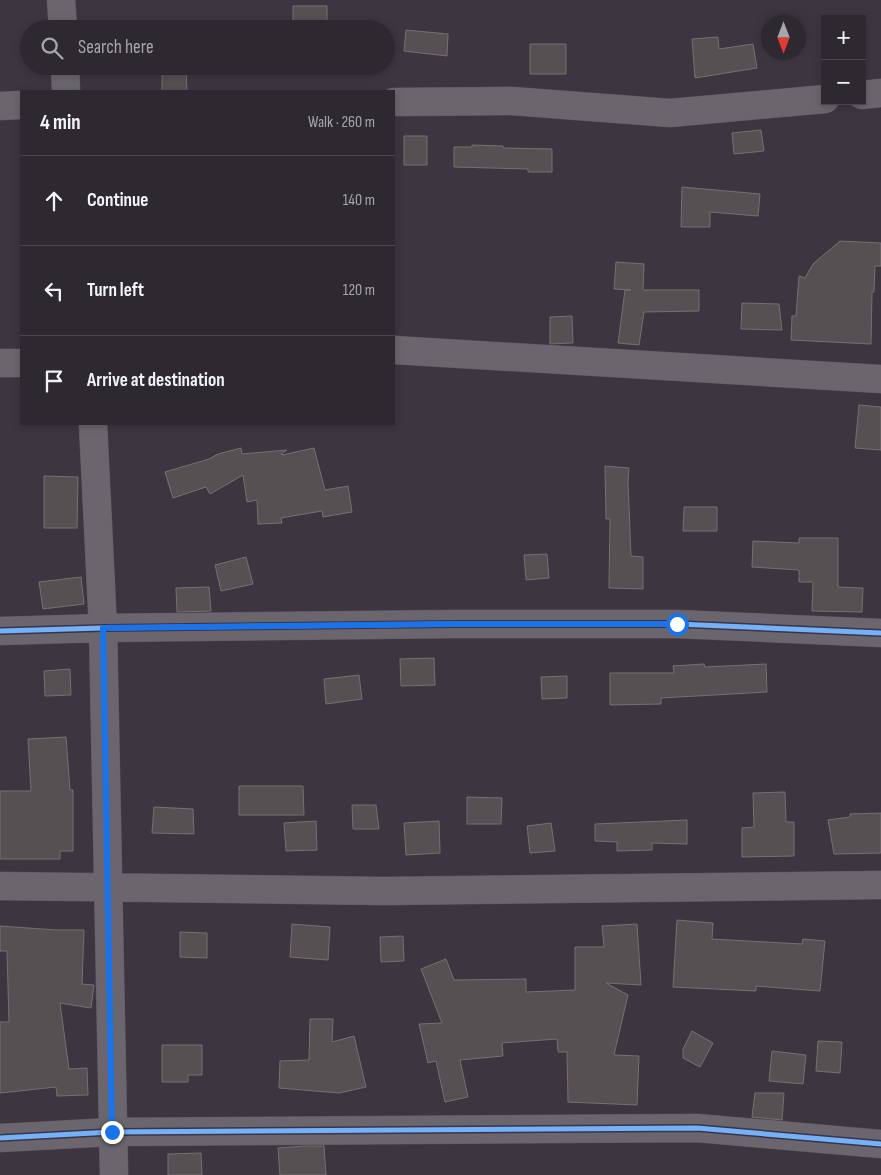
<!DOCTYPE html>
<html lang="en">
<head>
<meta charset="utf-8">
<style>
  :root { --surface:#2e2831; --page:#363039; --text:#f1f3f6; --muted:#a7a6ab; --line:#49444d }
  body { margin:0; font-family:"Sofia Sans Condensed",sans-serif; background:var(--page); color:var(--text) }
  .controls { position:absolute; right:15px; top:15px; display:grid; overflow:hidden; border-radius:0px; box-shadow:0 2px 8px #0003 }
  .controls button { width:45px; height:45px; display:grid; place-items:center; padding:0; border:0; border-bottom:1px solid var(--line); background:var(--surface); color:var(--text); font:25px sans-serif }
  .compass { position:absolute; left:761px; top:15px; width:45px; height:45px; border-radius:50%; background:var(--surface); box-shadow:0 2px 8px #0003; rotate:180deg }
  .stop { position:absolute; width:15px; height:15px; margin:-11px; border:4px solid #1a73e8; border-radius:50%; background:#fff }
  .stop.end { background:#1a73e8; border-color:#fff; box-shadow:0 1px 5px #0008 }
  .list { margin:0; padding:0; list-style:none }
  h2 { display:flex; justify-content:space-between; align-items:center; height:65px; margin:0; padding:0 20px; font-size:21px }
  h2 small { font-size:16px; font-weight:400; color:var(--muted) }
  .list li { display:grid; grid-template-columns:32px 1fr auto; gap:15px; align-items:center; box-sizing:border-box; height:90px; padding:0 20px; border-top:1px solid var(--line) }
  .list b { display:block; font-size:19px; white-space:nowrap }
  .list em { font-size:16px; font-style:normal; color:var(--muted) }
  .icon { flex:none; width:28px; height:28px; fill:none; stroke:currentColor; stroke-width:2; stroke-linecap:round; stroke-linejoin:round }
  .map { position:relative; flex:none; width:881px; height:1175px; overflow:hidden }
  .search { position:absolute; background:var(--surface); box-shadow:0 2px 8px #0003; left:20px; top:20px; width:375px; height:55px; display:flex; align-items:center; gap:12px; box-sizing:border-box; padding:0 18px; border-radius:28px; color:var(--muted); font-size:19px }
  .panel { position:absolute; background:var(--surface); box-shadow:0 2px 8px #0003; left:20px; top:90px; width:375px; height:335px; border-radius:0px }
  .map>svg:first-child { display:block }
</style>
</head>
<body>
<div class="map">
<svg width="881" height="1175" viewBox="0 0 881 1175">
  <rect width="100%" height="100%" fill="#3d3641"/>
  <path fill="#575053" stroke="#776f71" d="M293 6H327V29H293Z
    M406 30 448 34 447 56 404 51Z
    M718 37 719 49 753 44 757 68 695 78 692 39Z
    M530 44H566V74H530Z
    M186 68 187 91H162V69Z
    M761 130 764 151 734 154 732 133Z
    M404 136H427V165H404Z
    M472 145 503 146V148L552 149V172H528V169L454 167V147H472Z
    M682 187 760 194 758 216 710 212V227H681Z
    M840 241 881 243V266H875L874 292H872L871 344 791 340 792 316H796L799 276 805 278 813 264Z
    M616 262 644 264 643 290H699V311L644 312 639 345 618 343 625 290H631L614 289Z
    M742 303 779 304 782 330 741 329Z
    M572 316 573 343 550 344V317Z
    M859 405 881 407V450L855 448Z
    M241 448 242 454 287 450 281 454 282 455 314 448 325 490 348 486 352 512 323 517 322 511 281 518 282 523 258 524 257 500 247 502 243 475 210 494 206 487 173 498 165 472 209 459 218 454Z
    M605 466 629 468 628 482 631 556 643 557V589L609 588 610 519H606Z
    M44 476 78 477 77 528H44Z
    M684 507H717V531H683Z
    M799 538H838V587L863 588 862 612 812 611 813 582H799V570L752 567 753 541 799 543Z
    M547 554 549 578 526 580 524 555Z
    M246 557 253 584 221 591 215 565Z
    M81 577 84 604 43 609 39 582Z
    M209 587 211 611 177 612 176 588Z
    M434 658 435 685 401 686 400 659Z
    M704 664 705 667 766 664 767 692 661 698V704L610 705V673H674L673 666Z
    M70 669 71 695 45 696 44 671Z
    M359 675 362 699 326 704 324 679Z
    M567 676V698L542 699 541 677Z
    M66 737 70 790H73V851H60V859H0V791H31L28 739Z
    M239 786H303L304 815H239Z
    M785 792 786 822H794V856L742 857V828L754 827 753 793Z
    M467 797 502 798 501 824H467Z
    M352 805H376L379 829H353Z
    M154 807 193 809 194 834 152 833Z
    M881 813V853L834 854 828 820 850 817V814Z
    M687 820V844L652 843V850L617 851V842L595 841V824Z
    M316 821 317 850 286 851 284 823Z
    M439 821 440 853 406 855 404 823Z
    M551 823 555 851 530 853 527 826Z
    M677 920 713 923 712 939 802 944 803 939 825 941 820 991 756 986V991L673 987Z
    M292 924 330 927 328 960 290 957Z
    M637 924 641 985 606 983 628 995 614 1055 639 1056 637 1105 568 1102 567 1052H558L557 1039 502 1043 503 1056 460 1060 468 1097 445 1102 436 1061 428 1063 419 1024 442 1023 421 969 446 959 454 980 526 979V992L575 990V947H604L602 926Z
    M0 926 56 930H84L82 984 94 985 91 1008 60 1003 69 1069 87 1068 88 1095 57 1096 56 1087 0 1093V1022H9L7 951H0Z
    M180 932 207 933V958L180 957Z
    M403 936 404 961 381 962 380 937Z
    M310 1019H333L332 1042 354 1036 366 1087 339 1093 279 1088 280 1061 309 1060Z
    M692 1031 713 1043 700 1067 683 1058V1049Z
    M818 1041 842 1042 840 1073 816 1071Z
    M162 1045H202V1075H188V1082H162Z
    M772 1051 806 1055 803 1084 769 1081Z
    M755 1093H784L782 1120 752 1117Z
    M304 1146H324L326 1175H280L278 1148Z
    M201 1153 202 1175H168V1154Z"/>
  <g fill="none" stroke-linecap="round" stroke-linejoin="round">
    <g stroke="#59545d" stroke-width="29">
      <path id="minor" d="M61 0 63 29
        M65 66 66 91
        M862 95 881 93
        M394 102 512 101 670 113 825 99
        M0 106 21 105
        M394 350 881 379
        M0 363H21
        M93 424 103 628 114 1175
        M0 631 103 628 454 624H677L881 633
        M0 886 384 891 881 885
        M0 1138 112 1132 697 1128 881 1144"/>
    </g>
    <use href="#minor" stroke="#6b666e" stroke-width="28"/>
    <g stroke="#3e3245" stroke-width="8">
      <path id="cycleway" d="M0 631 103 628 454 624H677L881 633
        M0 1138 112 1132 697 1128 881 1144"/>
    </g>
    <use href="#cycleway" stroke="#73b2f8" stroke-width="5"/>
  </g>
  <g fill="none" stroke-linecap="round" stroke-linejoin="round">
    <path stroke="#1a73e8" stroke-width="6" d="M112 1132 103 628 454 624H677"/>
  </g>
</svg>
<div class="controls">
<button>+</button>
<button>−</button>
</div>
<svg class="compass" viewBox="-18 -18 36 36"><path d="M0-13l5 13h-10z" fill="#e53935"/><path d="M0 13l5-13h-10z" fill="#a7a6ab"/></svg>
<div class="stop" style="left:677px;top:624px"></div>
<div class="stop end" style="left:112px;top:1132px"></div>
<div class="search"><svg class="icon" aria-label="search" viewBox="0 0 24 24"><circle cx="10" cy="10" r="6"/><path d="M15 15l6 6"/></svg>Search here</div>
<section class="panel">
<h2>4 min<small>Walk · 260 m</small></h2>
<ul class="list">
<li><svg class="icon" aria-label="ahead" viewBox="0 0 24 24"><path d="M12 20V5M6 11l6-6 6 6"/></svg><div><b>Continue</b></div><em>140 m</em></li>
<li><svg class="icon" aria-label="left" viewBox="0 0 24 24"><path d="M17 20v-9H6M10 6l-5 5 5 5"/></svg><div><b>Turn left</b></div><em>120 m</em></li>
<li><svg class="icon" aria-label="arrive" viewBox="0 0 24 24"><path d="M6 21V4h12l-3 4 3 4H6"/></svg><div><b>Arrive at destination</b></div></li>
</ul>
</section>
</div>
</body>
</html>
